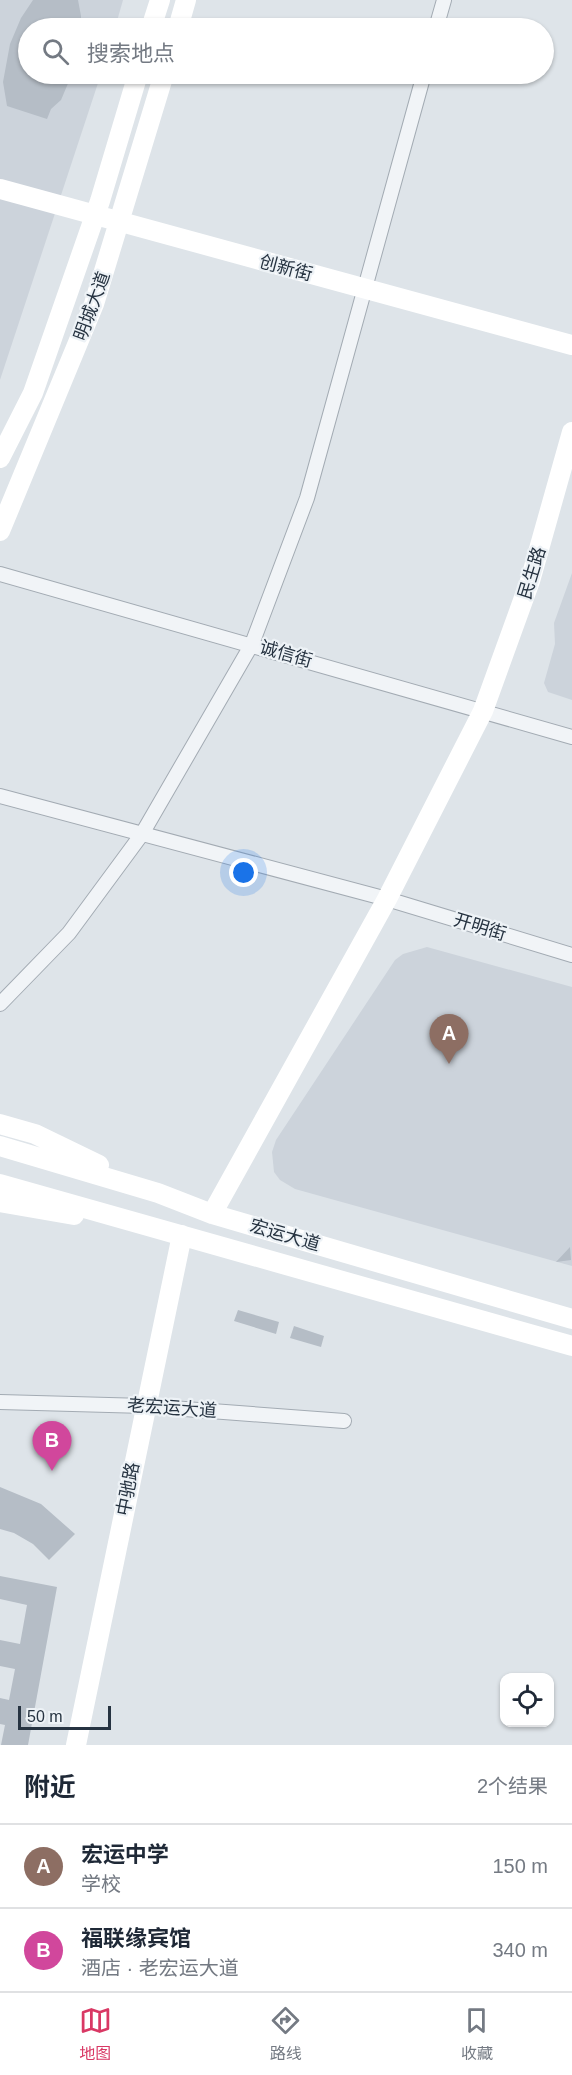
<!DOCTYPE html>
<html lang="zh">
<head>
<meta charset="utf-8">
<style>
  :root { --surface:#fff; --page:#f6f6f7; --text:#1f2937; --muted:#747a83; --line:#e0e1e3; --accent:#d93864 }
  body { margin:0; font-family:Helvetica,"Noto Sans SC",sans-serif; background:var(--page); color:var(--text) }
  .controls { position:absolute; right:18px; bottom:18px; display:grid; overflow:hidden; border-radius:12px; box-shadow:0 2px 4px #0004 }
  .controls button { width:54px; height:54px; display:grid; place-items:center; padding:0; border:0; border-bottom:2px solid var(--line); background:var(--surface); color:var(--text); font:30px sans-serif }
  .scale { position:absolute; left:18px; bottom:15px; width:93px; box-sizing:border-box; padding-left:6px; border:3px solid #263341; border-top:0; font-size:16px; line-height:21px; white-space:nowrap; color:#263341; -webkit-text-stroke:4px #edf2f6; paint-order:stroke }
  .you { position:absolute; left:244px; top:873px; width:21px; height:21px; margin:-15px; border:4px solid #fff; border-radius:50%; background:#1a73e8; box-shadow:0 0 0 9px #1a73e833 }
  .badge { display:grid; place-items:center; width:39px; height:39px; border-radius:50%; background:var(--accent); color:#fff; font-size:20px; font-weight:700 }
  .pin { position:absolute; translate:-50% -50px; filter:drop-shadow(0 2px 3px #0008) }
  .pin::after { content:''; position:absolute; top:32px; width:21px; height:18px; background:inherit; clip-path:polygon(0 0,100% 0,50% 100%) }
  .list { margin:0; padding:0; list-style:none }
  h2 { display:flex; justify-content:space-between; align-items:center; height:78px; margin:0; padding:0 24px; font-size:26px }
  h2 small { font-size:20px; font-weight:400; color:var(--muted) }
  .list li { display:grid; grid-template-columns:39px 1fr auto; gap:18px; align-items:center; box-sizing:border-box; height:84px; padding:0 24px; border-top:2px solid var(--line) }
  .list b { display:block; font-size:22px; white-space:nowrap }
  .list p { margin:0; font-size:20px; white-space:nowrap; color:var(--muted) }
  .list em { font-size:20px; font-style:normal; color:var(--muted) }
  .icon { flex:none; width:33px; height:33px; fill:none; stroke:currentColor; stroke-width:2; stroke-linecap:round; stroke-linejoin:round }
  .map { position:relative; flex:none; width:572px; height:1745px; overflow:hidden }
  .search { position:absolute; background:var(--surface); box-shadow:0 2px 4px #0004; left:18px; right:18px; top:18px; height:66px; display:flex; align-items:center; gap:15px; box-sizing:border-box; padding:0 21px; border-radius:33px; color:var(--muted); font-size:22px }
  .sheet { height:246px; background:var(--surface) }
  nav { display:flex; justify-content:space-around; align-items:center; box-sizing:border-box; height:84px; border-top:2px solid var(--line); background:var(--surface); font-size:16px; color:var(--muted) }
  nav a { display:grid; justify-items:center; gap:3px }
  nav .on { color:var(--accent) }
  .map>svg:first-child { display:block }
</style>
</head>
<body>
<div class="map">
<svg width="572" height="1745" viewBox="0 0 572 1745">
  <rect width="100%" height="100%" fill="#dee4e9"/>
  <path fill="#ccd3db" d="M0 0H123L115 28H28V74H101L0 380Z
    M572 573V700L548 692 544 683 555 644 554 623Z
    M427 947 572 987V1266L295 1189 280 1180 274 1172 272 1152 276 1140 395 960 403 954Z"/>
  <path fill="#b5bdc6" d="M33 0H78L81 16V28H28V74H72L61 100 51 109 47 119 7 106 3 82 10 44 21 18Z
    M570 1247 571 1260 556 1262Z
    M238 1310 279 1322 276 1334 234 1321Z
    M294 1326 324 1336 321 1347 290 1338Z
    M0 1487 41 1504 75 1534 49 1560 33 1544 14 1533 0 1529Z
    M0 1576 57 1587 28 1745H1L5 1725 0 1724V1698L9 1700 15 1669 0 1666V1640L20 1644 27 1605 0 1599Z"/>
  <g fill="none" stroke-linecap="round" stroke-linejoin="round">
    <g stroke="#a3abb3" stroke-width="16">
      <path id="street" d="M436 28 444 0
        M0 574 572 737
        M0 796 387 899 572 955
        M0 1004 69 933 142 834 252 644 307 498 424 74
        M0 1402 145 1406 344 1421"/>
    </g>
    <use href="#street" stroke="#f1f4f7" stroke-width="14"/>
    <path stroke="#fff" stroke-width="20" d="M151 28 160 0
      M178 28 186 0
      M0 189 572 345
      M0 458 33 393 100 201 138 74
      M0 531 94 304 164 74
      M0 1124 35 1134 99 1165
      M0 1146 158 1193 212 1214 572 1319
      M0 1184 572 1346
      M0 1202 74 1215
      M212 1214 387 899 483 711 530 581 572 432
      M76 1745 182 1235"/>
  </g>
  <g text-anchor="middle" stroke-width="4.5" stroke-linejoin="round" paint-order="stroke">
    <g font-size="18" fill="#263341" stroke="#edf2f6">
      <text transform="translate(286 268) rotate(15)" y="6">创新街</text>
      <text transform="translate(92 306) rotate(-70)" y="6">明城大道</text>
      <text transform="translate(532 573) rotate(-73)" y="6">民生路</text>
      <text transform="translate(286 654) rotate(16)" y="6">诚信街</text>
      <text transform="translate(480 927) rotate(17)" y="6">开明街</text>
      <text transform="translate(285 1235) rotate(16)" y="6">宏运大道</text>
      <text transform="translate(172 1408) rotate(4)" y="6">老宏运大道</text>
      <text transform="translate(128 1489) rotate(-79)" y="6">中驰路</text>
    </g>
  </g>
</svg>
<div class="controls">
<button><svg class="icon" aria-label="locate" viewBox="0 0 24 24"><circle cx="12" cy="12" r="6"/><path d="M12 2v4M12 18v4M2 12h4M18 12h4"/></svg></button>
</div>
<div class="scale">50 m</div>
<div class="you"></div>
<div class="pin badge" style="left:449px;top:1064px;background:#8d6e63">A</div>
<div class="pin badge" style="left:52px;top:1471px;background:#d1479c">B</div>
<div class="search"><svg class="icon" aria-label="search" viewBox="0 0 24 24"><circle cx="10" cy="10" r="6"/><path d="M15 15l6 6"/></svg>搜索地点</div>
</div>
<section class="sheet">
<h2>附近<small>2个结果</small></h2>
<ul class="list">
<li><span class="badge" style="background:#8d6e63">A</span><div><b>宏运中学</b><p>学校</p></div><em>150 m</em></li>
<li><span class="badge" style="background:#d1479c">B</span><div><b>福联缘宾馆</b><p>酒店 · 老宏运大道</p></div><em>340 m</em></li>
</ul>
</section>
<nav>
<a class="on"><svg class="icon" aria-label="map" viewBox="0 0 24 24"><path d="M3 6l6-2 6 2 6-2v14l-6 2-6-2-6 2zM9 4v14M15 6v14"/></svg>地图</a>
<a><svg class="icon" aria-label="directions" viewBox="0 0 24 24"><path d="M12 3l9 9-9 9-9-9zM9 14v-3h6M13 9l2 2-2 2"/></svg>路线</a>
<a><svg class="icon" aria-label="saved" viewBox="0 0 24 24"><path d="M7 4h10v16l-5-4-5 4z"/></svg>收藏</a>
</nav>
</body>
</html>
